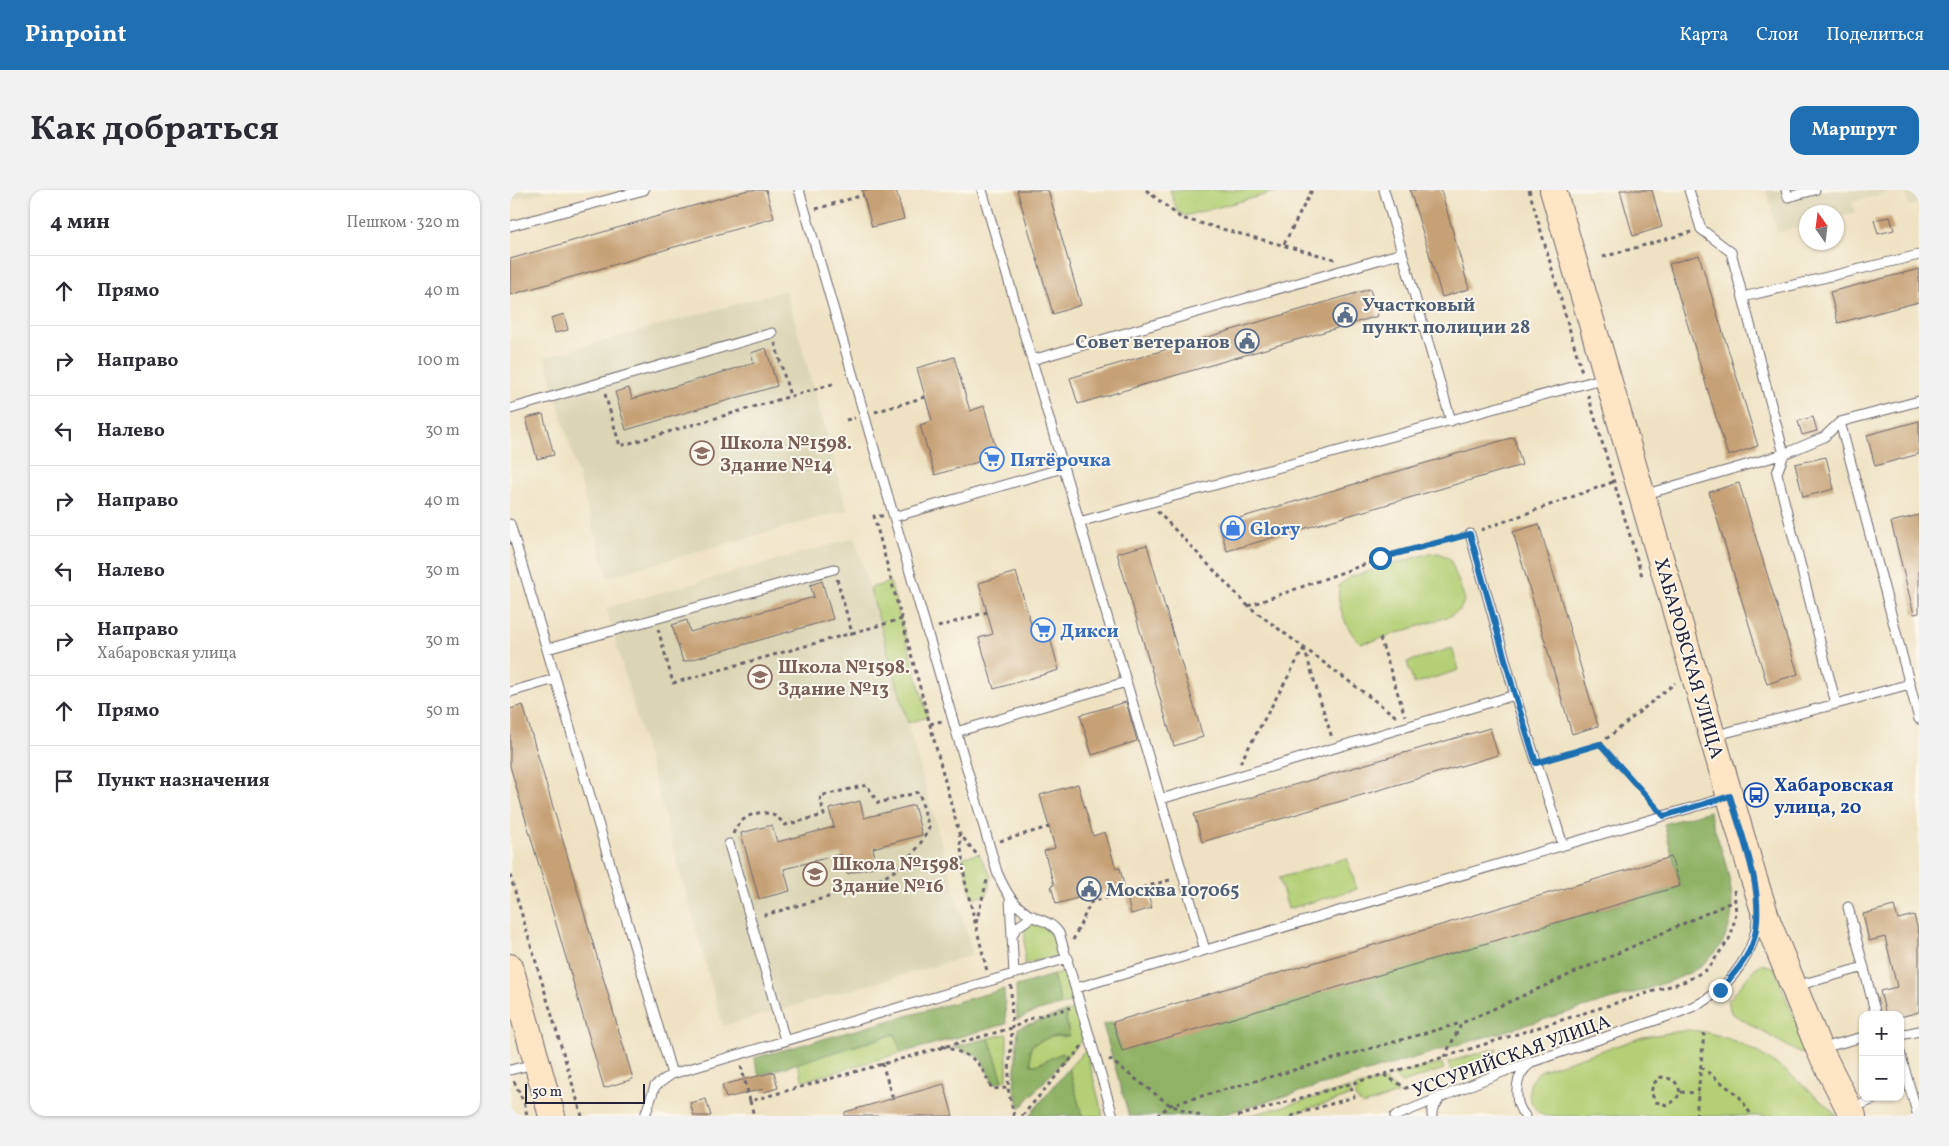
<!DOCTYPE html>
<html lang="ru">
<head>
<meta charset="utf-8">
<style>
  :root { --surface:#fff; --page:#f2f2f3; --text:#2b2b33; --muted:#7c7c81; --line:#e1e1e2; --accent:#1f6fb2 }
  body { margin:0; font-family:Vollkorn,serif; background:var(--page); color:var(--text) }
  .controls { position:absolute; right:15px; bottom:15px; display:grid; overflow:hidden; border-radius:10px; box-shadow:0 1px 4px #0004 }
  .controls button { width:45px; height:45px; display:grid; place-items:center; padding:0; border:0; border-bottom:1px solid var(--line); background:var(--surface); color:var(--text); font:25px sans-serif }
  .compass { position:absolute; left:1289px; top:15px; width:45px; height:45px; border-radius:50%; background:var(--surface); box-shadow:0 1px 4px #0004; rotate:346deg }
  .scale { position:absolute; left:15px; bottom:12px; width:120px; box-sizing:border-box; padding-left:5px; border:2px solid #22223b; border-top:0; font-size:14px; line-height:18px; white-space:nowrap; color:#22223b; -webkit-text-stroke:4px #fbf7ec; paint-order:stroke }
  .stop { position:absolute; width:15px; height:15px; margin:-11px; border:4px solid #1f6fb2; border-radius:50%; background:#fff }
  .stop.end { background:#1f6fb2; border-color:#fff; box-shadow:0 1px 5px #0008 }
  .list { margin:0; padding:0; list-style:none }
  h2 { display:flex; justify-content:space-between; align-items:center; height:65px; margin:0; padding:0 20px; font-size:21px }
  h2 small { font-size:16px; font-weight:400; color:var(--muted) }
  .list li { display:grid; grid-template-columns:32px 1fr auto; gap:15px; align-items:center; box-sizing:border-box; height:70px; padding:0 20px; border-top:1px solid var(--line) }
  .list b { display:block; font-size:19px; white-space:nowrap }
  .list p { margin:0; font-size:16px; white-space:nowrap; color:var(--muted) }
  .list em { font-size:16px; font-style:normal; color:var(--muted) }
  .icon { flex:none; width:28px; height:28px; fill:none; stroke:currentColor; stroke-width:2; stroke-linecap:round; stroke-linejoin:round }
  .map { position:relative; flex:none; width:1409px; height:926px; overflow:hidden; border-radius:15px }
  header { display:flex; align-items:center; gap:30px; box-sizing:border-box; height:70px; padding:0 25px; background:var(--accent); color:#fff }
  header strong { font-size:24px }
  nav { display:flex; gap:28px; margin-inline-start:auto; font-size:18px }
  .intro { display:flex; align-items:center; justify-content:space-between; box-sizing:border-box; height:120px; padding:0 30px }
  h1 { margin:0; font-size:35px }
  .button { padding:12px 22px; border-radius:15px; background:var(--accent); color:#fff; font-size:18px; font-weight:700 }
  main { display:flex; gap:30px; padding:0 30px }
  aside { flex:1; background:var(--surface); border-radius:15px; box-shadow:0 1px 4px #0004 }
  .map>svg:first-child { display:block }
</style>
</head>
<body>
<header>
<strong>Pinpoint</strong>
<nav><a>Карта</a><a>Слои</a><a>Поделиться</a></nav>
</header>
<div class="intro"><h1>Как добраться</h1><a class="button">Маршрут</a></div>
<main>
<aside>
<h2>4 мин<small>Пешком · 320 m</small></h2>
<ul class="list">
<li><svg class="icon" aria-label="ahead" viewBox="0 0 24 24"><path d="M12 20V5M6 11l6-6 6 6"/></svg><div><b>Прямо</b></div><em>40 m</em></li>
<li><svg class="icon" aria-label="right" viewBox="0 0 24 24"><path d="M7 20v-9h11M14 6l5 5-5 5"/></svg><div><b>Направо</b></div><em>100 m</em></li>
<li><svg class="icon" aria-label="left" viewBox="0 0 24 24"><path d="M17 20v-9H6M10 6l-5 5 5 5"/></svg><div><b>Налево</b></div><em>30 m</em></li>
<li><svg class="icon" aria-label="right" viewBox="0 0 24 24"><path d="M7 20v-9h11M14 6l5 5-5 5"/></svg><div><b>Направо</b></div><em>40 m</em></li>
<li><svg class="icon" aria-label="left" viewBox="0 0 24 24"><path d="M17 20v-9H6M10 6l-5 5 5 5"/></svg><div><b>Налево</b></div><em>30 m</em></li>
<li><svg class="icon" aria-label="right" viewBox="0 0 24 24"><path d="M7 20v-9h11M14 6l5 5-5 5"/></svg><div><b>Направо</b><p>Хабаровская улица</p></div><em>30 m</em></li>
<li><svg class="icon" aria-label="ahead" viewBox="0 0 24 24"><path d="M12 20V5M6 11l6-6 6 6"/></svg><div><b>Прямо</b></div><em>50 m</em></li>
<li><svg class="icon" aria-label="arrive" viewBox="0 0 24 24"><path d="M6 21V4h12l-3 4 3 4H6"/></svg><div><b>Пункт назначения</b></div></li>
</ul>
</aside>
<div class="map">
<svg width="1409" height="926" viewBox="0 0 1409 926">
  <rect width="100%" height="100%" fill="#fbf7ec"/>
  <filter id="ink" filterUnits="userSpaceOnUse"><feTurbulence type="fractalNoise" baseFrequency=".02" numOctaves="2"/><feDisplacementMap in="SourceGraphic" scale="10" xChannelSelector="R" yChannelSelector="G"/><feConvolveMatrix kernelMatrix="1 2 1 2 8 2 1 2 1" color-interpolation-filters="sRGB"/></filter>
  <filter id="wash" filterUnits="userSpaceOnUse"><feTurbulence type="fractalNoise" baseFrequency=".0096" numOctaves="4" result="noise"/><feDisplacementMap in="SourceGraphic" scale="20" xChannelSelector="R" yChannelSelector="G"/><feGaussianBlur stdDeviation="1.12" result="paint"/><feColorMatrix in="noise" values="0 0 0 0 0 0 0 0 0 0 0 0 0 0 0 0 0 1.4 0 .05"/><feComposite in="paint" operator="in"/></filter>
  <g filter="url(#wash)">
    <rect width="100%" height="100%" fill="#efe2c3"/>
    <path fill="#dbd5b5" d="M0 0H40L0 11Z
      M1256 0H1389L1342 12 1345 23 1327 28 1326 22H1296V36L1267 43Z
      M1395 0H1409V13L1399 16Z
      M276 100 337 320 97 387 35 167Z
      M345 348 463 765 213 836 96 418Z"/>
    <path fill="#b4cf74" stroke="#6b7858" d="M660 0H773L675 26 667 21Z
      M929 363 940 369 955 409 950 420 940 426 863 451 850 453C836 440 826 414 829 395L840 387 917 364Z
      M380 392 418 527 398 533 360 398Z
      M942 458 949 480 904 494 897 472Z
      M469 664 481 686 477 705 462 708 453 667Z
      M837 668 847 699 778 719 769 688Z
      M520 735C539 734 547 749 550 765L514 774 515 740Z
      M1251 774 1264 777 1297 860 1293 863 1287 862 1221 823 1218 811 1245 778Z
      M557 782 564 812 551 815 543 785Z
      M566 819 573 849 558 865 552 863 526 875H521L520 861 522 855 542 846 555 847 558 837 555 822Z
      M1178 840C1235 843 1287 887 1327 926H1034C1016 915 1013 891 1032 880L1133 847Z
      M385 844 391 863 293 891 287 873Z
      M497 844V890L493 891 479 848Z
      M987 858 983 871 942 884 938 872Z
      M576 859 593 926H572L559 878Z
      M932 873 934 879 892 893 882 886Z
      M873 890 886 898 888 904 853 915 845 908 844 897Z
      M839 898 841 906 774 926H738Z"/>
    <path fill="#8fb266" stroke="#586a50" d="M1199 621C1214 671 1245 734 1193 774 1178 787 1156 792 1137 799L708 926H619L593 835 603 832 612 860 1170 696 1154 634Z
      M543 785 551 815 521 823 507 830 506 796Z
      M494 799 496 834 391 863 385 844 249 885 244 868Z
      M555 822 559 846H542L522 855 520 861 521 875H526L552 863 558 865 510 918 504 898 508 838Z
      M479 848 493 891 484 894 470 867 443 857Z
      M559 878 572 926H519Z"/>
    <g id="blocks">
      <path fill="#c6a176" d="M238 0H256L264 28 0 105V69Z
        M352 0H386L394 29 362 37Z
        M507 0H538L571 115 543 124Z
        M900 0H931L959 99 932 107Z
        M1110 0H1142L1152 37 1123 46Z
        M1380 27 1384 40 1368 44 1364 30Z
        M1189 65 1248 256 1218 266 1159 74Z
        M1409 79V112L1328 133 1320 102Z
        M860 99 868 126 568 214 560 188Z
        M54 124 58 140 45 143 41 128Z
        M256 158 267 196 116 240 105 202 119 198 122 209 244 173 241 163Z
        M444 167 460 221 474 216 488 266 425 285 410 235 422 231 407 178Z
        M33 224 44 265 27 269 16 228Z
        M1303 227 1307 241 1292 245 1288 231Z
        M1409 231V264L1365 276 1357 245Z
        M1004 247 1012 275 717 361 709 334Z
        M1316 267 1324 299 1293 307 1285 274Z
        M1229 293 1288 484 1257 494 1199 302Z
        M1409 325V423L1404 424 1381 332Z
        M1029 334 1088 536 1062 544 1003 342Z
        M637 355 693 547 664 556 607 363Z
        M506 382 521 434 535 430 549 480 484 499 469 448 483 444 469 393Z
        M312 391 323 429 173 472 162 435 177 430 180 442 304 407 300 395Z
        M616 512 627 551 582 565 570 525Z
        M13 515 123 889 94 898 0 576V519Z
        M980 538 988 565 692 652 684 624Z
        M568 594 583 646 595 642 606 679 610 678 614 695 546 714 541 696 544 695 534 661 545 658 530 605Z
        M350 611 354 628 404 615 412 645 363 658 367 676 337 684 331 664 274 679 280 701 249 709 231 643 262 635 267 652 324 637 319 619Z
        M1161 667 1170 696 612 861 603 832Z
        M637 701 642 718 621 724 617 707Z
        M1384 716 1388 729 1404 725 1409 744V822L1390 827V825H1376L1370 801 1387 797 1375 747 1359 751 1353 724Z
        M264 882 268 898 254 902 253 899 216 908 212 895Z
        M434 894 443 926H335V922Z
        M196 909 201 926H184L180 913Z"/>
    </g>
  </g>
  <g filter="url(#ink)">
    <use href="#blocks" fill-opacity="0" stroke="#6a656b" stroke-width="1"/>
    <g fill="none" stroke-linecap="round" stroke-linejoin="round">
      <g stroke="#6a656b" stroke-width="11">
        <path id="lane" d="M289 0 487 682C495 701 504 717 523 727 534 731 542 733 549 743L603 926
          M472 0 695 760
          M874 0 941 231
          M1179 0 1191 39 1221 62 1274 264 1267 283 1326 514 1203 546
          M1276 0 1278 7 1305 0
          M0 36 134 0
          M1233 107 1409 65
          M522 170 892 63
          M0 219 262 143
          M1330 232 1409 211
          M1133 305 1274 264 1314 247 1330 232 1409 529
          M384 327 553 278
          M569 332 1095 188
          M0 334 162 884
          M960 344 1005 505 1053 655
          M37 459 324 379
          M0 502 45 489
          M1326 514 1400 494
          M446 542 616 492
          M651 609 1005 505
          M219 654 275 850
          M500 709 504 784
          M1338 717 1366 825
          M502 746 506 738 523 726
          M1286 796 1354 777
          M566 798 1218 607
          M1390 845 1409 841
          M1312 858 1353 847
          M1390 863 1408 926
          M0 880 24 874
          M1342 918 1369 907
          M135 926 145 896 162 884 558 768
          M885 926 995 881 1170 822C1179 818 1188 815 1196 810 1222 793 1248 758 1247 726
          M922 926V921L931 906
          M1015 926C1003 912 1004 885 1020 874"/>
      </g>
      <g stroke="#6a656b" stroke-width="28">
        <path id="secondary" d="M1043 0 1243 686 1258 733 1309 859 1343 926
          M0 777 42 926"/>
      </g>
      <path stroke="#6a656b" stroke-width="3" stroke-dasharray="4 4" stroke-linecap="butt" d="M636 0 671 28 828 70
        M1019 0 1072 182
        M306 19 353 5
        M774 54 802 0
        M1093 67 1181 42
        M265 153 280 206
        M95 204 110 256 326 193
        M1078 205 1132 386
        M365 222 415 207
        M336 230 345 228
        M647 321 738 416 888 528
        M373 326H364L449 643 469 667
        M971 340 1103 292
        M327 389 342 443 392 429
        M738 416 870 369 949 347
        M428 437 477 422
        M148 439 163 493 342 443
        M870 448 895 526
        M794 458 822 548
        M420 534 432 531
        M1090 554 1165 493
        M1037 570 1090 554 1145 616
        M730 573 794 458
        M449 643 455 691 477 781
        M223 644C232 622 259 614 275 635L314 625 310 606 357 595 368 613 409 602 419 638C396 685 365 694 318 707 296 713 273 720 251 726
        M490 651 539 637
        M0 685 72 926
        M466 733 477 690
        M563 750 581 712 663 689
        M501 795 502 838 498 898 504 926
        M432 856C465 867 468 868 482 899L498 898
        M934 867 952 833 1226 710
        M599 869 660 915 691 926
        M372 873 383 909
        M231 876 240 911 502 838 522 828 560 818
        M1191 877 1229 906 1242 926
        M874 885 896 898 939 885
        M4 891 15 915 17 926
        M1170 902C1167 891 1162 888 1151 887L1143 894 1141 903 1146 912 1157 915 1166 910 1170 902 1188 903
        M240 911 244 926
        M512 926 572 856
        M647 926 660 915 951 833
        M728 926 934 867 1176 791 1198 779 1221 746 1226 723 1224 699
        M781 926 844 907 840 894
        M1186 926 1194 843"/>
      <use href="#lane" stroke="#fff" stroke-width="9"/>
      <use href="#secondary" stroke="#fde5c5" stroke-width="26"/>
    </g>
  </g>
  <g fill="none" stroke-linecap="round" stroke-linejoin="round" filter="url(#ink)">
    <path stroke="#1f6fb2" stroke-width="6" d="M870 368 960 344 1005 505 1026 573 1090 554 1154 626 1220 606C1233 650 1256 703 1244 749 1239 768 1222 786 1210 800"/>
  </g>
  <defs>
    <g id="civic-ring" transform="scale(1.25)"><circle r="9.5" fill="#fbf7ec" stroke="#5c6f8a" stroke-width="1.5"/><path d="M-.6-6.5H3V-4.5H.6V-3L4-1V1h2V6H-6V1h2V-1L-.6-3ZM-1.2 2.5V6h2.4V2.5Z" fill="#5c6f8a"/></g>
    <g id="school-ring" transform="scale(1.25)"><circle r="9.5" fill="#fbf7ec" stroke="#8d6e63" stroke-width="1.5"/><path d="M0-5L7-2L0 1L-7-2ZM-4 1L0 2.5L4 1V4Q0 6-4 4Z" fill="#8d6e63"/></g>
    <g id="supermarket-ring" transform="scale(1.25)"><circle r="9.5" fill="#fbf7ec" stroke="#3f7fe0" stroke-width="1.5"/><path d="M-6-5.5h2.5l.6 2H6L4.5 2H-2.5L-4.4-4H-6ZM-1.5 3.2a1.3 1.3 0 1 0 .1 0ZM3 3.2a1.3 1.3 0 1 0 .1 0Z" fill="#3f7fe0"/></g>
    <g id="shop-ring" transform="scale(1.25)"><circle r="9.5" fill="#fbf7ec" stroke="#3f7fe0" stroke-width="1.5"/><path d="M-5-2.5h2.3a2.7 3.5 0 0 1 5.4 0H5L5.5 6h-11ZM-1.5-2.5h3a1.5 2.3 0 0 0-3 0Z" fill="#3f7fe0"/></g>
    <g id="bus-ring" transform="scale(1.25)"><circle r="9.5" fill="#fbf7ec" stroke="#1a4fb4" stroke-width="1.5"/><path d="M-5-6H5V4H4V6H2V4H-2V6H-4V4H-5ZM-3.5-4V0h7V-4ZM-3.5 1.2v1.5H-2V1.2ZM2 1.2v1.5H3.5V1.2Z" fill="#1a4fb4"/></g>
  </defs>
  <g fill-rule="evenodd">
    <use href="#civic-ring" x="835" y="125"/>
    <use href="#civic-ring" x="737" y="151"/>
    <use href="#school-ring" x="192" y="263"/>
    <use href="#supermarket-ring" x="482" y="269"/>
    <use href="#shop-ring" x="723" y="338"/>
    <use href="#supermarket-ring" x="533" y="440"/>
    <use href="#school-ring" x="250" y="487"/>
    <use href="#bus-ring" x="1246" y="605"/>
    <use href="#school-ring" x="305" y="684"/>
    <use href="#civic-ring" x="579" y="699"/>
  </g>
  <g text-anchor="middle" stroke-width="4" stroke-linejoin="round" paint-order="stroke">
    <g font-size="19" font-weight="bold" fill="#4e5e75" stroke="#fbf7ec" text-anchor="start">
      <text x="852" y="121">Участковый<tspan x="852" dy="22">пункт полиции 28</tspan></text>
      <text x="720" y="158" text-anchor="end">Совет ветеранов</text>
      <text x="596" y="706">Москва 107065</text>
    </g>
    <g font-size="19" font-weight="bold" fill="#785e54" stroke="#fbf7ec" text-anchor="start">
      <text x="210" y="259">Школа №1598.<tspan x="210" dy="22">Здание №14</tspan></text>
      <text x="268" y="483">Школа №1598.<tspan x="268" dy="22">Здание №13</tspan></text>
      <text x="322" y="680">Школа №1598.<tspan x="322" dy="22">Здание №16</tspan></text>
    </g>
    <g font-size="19" font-weight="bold" fill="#366cbe" stroke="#fbf7ec" text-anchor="start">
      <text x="500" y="276">Пятёрочка</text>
      <text x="740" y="345">Glory</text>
      <text x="550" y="447">Дикси</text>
    </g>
    <g font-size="19" fill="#22223b" stroke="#fbf7ec">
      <text transform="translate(1180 468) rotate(74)" y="7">ХАБАРОВСКАЯ УЛИЦА</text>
      <text transform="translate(1001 865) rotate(-20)" y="7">УССУРИЙСКАЯ УЛИЦА</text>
    </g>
    <g font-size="19" font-weight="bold" fill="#164399" stroke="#fbf7ec" text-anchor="start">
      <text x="1264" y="601">Хабаровская<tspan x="1264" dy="22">улица, 20</tspan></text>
    </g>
  </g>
</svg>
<div class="controls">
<button>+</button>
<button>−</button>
</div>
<svg class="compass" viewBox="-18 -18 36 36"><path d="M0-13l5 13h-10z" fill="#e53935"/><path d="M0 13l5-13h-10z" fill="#7c7c81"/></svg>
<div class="scale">50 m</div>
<div class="stop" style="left:870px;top:368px"></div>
<div class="stop end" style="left:1210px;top:800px"></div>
</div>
</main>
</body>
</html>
